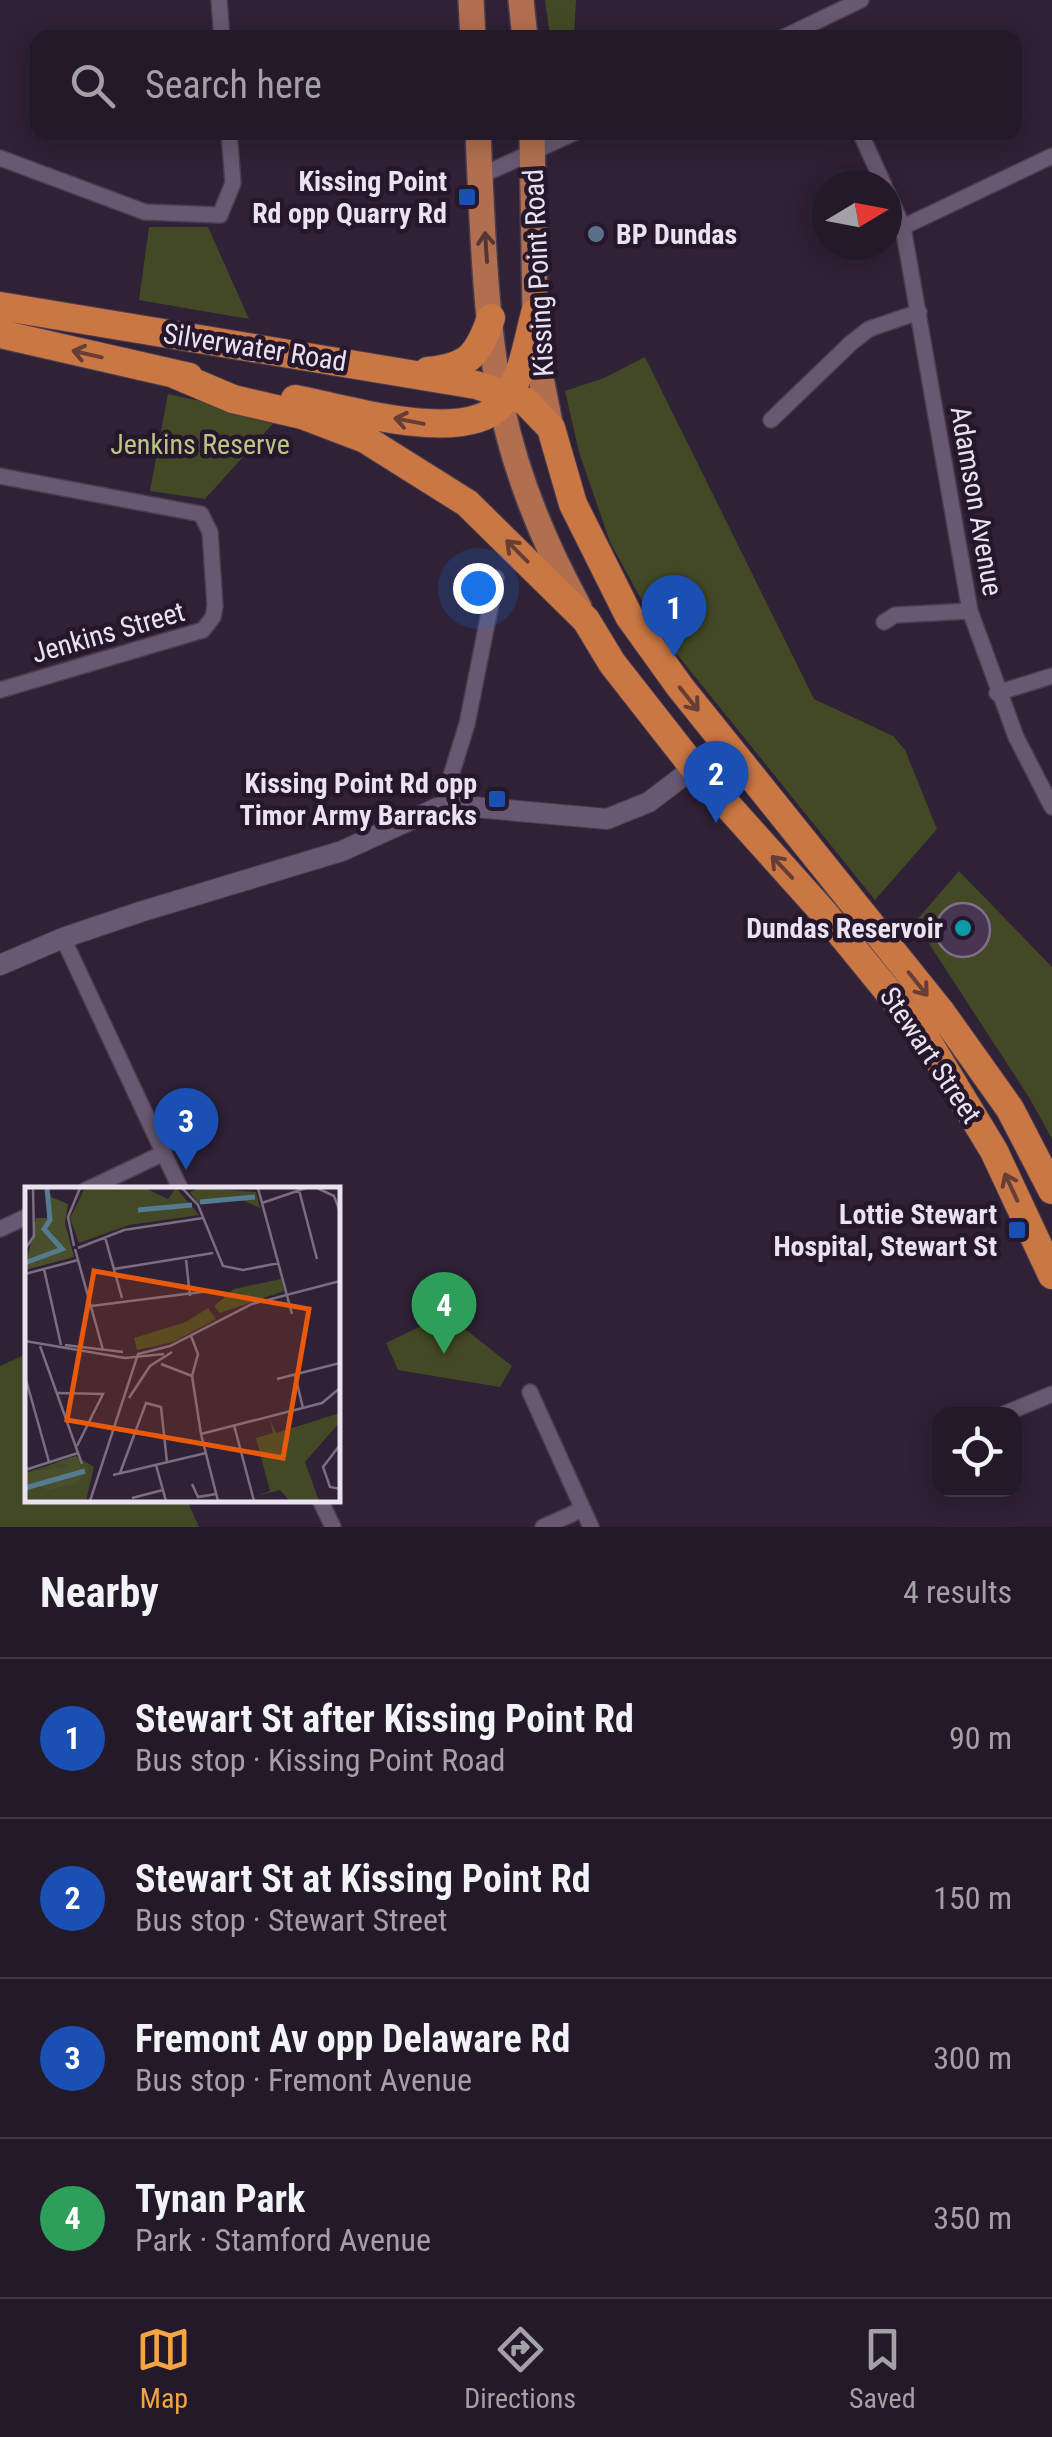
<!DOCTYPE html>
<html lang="en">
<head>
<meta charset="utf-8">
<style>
  :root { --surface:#231928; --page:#2f2634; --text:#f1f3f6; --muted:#a3a0a8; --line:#403845; --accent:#f4a443 }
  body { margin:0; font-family:"Roboto Condensed",sans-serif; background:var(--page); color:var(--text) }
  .controls { position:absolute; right:30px; bottom:30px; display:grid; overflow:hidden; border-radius:20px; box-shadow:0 5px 25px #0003 }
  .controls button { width:90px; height:90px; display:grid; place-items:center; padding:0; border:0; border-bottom:2px solid var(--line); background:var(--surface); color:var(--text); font:50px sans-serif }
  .compass { position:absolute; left:812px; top:170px; width:90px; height:90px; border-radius:50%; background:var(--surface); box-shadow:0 5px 25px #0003; rotate:80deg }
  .you { position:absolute; left:478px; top:588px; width:35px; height:35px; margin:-25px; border:8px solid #fff; border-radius:50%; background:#1a73e8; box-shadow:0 0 0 15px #1a73e833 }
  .badge { display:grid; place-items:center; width:65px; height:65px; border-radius:50%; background:var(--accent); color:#fff; font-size:32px; font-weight:700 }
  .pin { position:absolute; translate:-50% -82px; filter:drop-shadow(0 2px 5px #0008) }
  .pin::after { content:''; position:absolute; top:52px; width:35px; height:30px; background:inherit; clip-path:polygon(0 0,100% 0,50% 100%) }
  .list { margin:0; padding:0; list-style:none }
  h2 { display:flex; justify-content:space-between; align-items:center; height:130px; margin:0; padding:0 40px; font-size:42px }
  h2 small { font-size:32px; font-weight:400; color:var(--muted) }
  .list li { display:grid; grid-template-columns:65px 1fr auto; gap:30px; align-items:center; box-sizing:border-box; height:160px; padding:0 40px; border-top:2px solid var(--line) }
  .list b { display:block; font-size:38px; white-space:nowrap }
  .list p { margin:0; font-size:32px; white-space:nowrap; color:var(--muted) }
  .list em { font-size:32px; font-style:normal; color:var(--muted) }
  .icon { flex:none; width:55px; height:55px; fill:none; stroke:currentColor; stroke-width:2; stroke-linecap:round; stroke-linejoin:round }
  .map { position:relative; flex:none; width:1052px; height:1527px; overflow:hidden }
  .search { position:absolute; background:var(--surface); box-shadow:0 5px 25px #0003; left:30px; right:30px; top:30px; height:110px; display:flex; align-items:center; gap:25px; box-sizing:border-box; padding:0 35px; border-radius:20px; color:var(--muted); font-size:38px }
  .sheet { height:770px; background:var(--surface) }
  nav { display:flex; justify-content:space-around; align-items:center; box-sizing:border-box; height:140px; border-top:2px solid var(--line); background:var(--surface); font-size:28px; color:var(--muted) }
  nav a { display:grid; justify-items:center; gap:5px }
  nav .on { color:var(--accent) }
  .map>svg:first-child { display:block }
</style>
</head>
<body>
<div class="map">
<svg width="1052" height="1527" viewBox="0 0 1052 1527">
  <rect width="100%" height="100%" fill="#2f2136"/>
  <path fill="#444925" d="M545 0H576L574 37H550Z
    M149 227H208L249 319 139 300Z
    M645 357 814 699 893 736 905 750 937 829 875 900 659 632 610 542 579 452 565 391 604 378Z
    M168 394 278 418 205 499 150 491Z
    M959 871 1052 967V1139L1030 1099 915 922Z
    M446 1314 512 1366 500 1387 398 1370 386 1343Z
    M27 1354 28 1500H187L199 1527H0V1366Z"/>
  <path fill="#483552" stroke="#806f88" stroke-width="2.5" d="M936 930a27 27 0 1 1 54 0a27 27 0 1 1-54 0Z"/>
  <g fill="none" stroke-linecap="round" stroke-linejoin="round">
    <g stroke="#4a3d50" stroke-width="18">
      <path id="minor" d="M219 0 222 38
        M782 38 861 0
        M860 132 884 185
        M0 158 145 212 220 215 233 183 229 132
        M480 176 576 132
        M887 192 903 227 970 611 1016 737 1052 807
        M903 227 1052 156
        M771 420 851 343 869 329 919 312
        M0 476 201 514 210 532 215 606 213 617 203 630 0 690
        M884 622 895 615 970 611
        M997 693 1052 676
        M451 805 450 779 467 724 496 578
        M63 938 181 1190
        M86 1190 164 1153
        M0 1229 28 1216
        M530 1392 591 1527
        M1004 1414 1052 1394
        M320 1500 333 1527
        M543 1527 583 1509"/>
    </g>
    <g stroke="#4a3d50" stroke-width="22">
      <path id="tertiary" d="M0 965 63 938 140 912 342 851 437 808 451 805 607 819 649 802 725 744"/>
    </g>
    <g stroke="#4a3d50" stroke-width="28">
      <path id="primary" d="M471 0 473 38
        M521 0 525 38
        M478 132C482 219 485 324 502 407 517 479 544 543 579 607
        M532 132 535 313 541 378 551 428"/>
    </g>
    <g stroke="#4a3d50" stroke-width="30">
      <path id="trunk" d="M0 306 476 385 525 401 551 428 573 504 629 616 680 687 941 1012 1010 1109 1052 1190
        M0 334 189 377
        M428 371C469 367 478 355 491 318
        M174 374 233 399 302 415 365 439 467 503 586 620 612 663 695 769 824 913 923 1034 994 1151 1052 1275
        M295 399C345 408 469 448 504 401 523 376 527 343 535 313"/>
    </g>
    <use href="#minor" stroke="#685871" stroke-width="15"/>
    <use href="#tertiary" stroke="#685871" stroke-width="20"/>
    <use href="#primary" stroke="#b26f4f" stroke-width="25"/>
    <use href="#trunk" stroke="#ca7744" stroke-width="28"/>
  </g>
  <defs><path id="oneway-shaft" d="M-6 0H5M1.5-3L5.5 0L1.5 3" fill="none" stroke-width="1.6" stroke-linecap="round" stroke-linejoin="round" transform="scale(2.5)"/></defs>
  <use stroke="#563638" href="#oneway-shaft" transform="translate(486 247) rotate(-94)"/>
  <g stroke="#673d36">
    <use href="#oneway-shaft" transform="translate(87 354) rotate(-167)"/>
    <use href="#oneway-shaft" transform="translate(409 421) rotate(-169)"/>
    <use href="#oneway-shaft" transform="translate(517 551) rotate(-135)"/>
    <use href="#oneway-shaft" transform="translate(689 699) rotate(51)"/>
    <use href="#oneway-shaft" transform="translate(782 867) rotate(-133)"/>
    <use href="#oneway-shaft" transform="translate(918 984) rotate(51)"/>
    <use href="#oneway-shaft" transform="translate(1011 1187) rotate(-115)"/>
  </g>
  <g fill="#1a4fb4" stroke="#25172c" stroke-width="4">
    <rect x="457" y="187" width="20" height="20" rx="5"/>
    <rect x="487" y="789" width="20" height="20" rx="5"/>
    <rect x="1007" y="1220" width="20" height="20" rx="5"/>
  </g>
  <circle fill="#5c6f8a" stroke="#25172c" stroke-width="4" cx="596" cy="234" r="10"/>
  <circle fill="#0f9aa8" stroke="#25172c" stroke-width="4" cx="963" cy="928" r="10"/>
  <g text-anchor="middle" stroke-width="9" stroke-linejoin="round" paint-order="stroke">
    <g font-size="28" font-weight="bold" fill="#ebe2f0" stroke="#25172c" text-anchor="end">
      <text x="447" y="191">Kissing Point<tspan x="447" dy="32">Rd opp Quarry Rd</tspan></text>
      <text x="616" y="244" text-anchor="start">BP Dundas</text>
      <text x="477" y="793">Kissing Point Rd opp<tspan x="477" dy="32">Timor Army Barracks</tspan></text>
      <text x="943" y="938">Dundas Reservoir</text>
      <text x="997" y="1224">Lottie Stewart<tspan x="997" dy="32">Hospital, Stewart St</tspan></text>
    </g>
    <g font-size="28" fill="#ebe2f0" stroke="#25172c">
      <text transform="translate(538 273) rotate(-93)" y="10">Kissing Point Road</text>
      <text transform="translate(255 347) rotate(9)" y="10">Silverwater Road</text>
      <text transform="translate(977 501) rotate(80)" y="10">Adamson Avenue</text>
      <text transform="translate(108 632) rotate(-16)" y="10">Jenkins Street</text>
      <text transform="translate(931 1055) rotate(56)" y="10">Stewart Street</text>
    </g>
    <g font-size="28" fill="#bbc585" stroke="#25172c">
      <text x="200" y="454">Jenkins Reserve</text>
    </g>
  </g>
  <g transform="translate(25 1187)">
    <rect width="315" height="315" fill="#2f2136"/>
    <path d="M60 1H120L143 12 151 1 174 28 104 38 54 56 45 31ZM175 1 231 5 235 21 217 13 174 17 165 5ZM256 92 259 104 195 126 189 119 209 102ZM183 121 191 132 148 155 112 163 109 151 161 135ZM315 226V235L280 275 294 314H265L255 303 231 309 245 304 231 251 248 246 245 232 251 246ZM51 269 69 280 61 314H0V286Z" fill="#444925"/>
    <path d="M24 1 26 10 43 17 40 36 49 70 0 83 11 31H22ZM51 269 58 286 53 296 23 303 10 297 0 314V286L43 279 32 275Z" fill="#4a4f2b"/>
    <path fill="none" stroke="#557b92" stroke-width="5" d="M175 15 230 10M113 23 167 18M0 76 37 62 19 42 25 33 22 1M0 301 60 284"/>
    <path fill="none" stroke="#7a6e80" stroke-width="2.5" d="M157 1 173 18 198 79 218 83 254 76M233 1 267 127M292 1 309 9 315 25M274 3 292 72M237 16 281 1M80 50 97 111M49 59 43 30 55 1M53 61 99 43 178 31M0 62 9 49 8 1M50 62 78 163M161 73 165 109M19 82 36 158M89 82 188 66M0 87 53 73M66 119 184 104M166 149 173 167 167 189 176 247 193 314M0 154 100 171 139 167M40 158 98 165M15 159 57 277M136 177 167 189M270 188 278 221M0 189 24 275M252 192 315 176M33 206 78 207 52 259M104 211 125 179 147 165M209 238 229 314M176 247 297 216 315 201M315 258 298 280 305 300 315 302M131 278 141 314M0 283 53 266M95 286 121 216 136 220 142 275M88 288 181 266M167 297 173 310 191 307M107 311 138 303M65 314 113 167 145 159 227 117 315 94"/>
    <path fill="#e8590c" fill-opacity="0.15" stroke="#e8590c" stroke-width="5" d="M69 84 284 122 258 271 42 233Z"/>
    <rect width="315" height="315" fill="none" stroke="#ebe2f0" stroke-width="5"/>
  </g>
</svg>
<div class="controls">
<button><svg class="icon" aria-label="locate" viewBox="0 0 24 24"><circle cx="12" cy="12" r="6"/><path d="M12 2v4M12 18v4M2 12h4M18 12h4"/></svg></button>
</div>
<svg class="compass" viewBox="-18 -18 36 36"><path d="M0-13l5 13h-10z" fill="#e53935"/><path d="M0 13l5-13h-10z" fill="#a3a0a8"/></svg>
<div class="you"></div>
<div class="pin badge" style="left:674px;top:657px;background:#1a4fb4">1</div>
<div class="pin badge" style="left:716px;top:823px;background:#1a4fb4">2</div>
<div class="pin badge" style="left:186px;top:1170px;background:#1a4fb4">3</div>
<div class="pin badge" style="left:444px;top:1354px;background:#2e9e5b">4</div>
<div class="search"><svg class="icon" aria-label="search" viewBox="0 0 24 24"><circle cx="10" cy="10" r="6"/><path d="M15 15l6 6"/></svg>Search here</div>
</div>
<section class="sheet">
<h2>Nearby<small>4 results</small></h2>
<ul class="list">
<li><span class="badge" style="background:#1a4fb4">1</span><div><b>Stewart St after Kissing Point Rd</b><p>Bus stop · Kissing Point Road</p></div><em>90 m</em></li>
<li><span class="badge" style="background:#1a4fb4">2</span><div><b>Stewart St at Kissing Point Rd</b><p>Bus stop · Stewart Street</p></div><em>150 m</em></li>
<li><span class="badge" style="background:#1a4fb4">3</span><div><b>Fremont Av opp Delaware Rd</b><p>Bus stop · Fremont Avenue</p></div><em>300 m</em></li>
<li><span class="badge" style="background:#2e9e5b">4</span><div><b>Tynan Park</b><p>Park · Stamford Avenue</p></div><em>350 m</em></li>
</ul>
</section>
<nav>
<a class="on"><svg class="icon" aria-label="map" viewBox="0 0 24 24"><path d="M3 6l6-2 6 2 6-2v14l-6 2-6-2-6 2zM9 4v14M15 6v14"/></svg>Map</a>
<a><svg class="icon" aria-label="directions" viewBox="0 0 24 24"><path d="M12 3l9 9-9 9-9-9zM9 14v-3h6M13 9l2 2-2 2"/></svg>Directions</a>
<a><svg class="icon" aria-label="saved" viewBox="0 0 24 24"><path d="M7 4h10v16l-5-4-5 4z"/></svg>Saved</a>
</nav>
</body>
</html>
